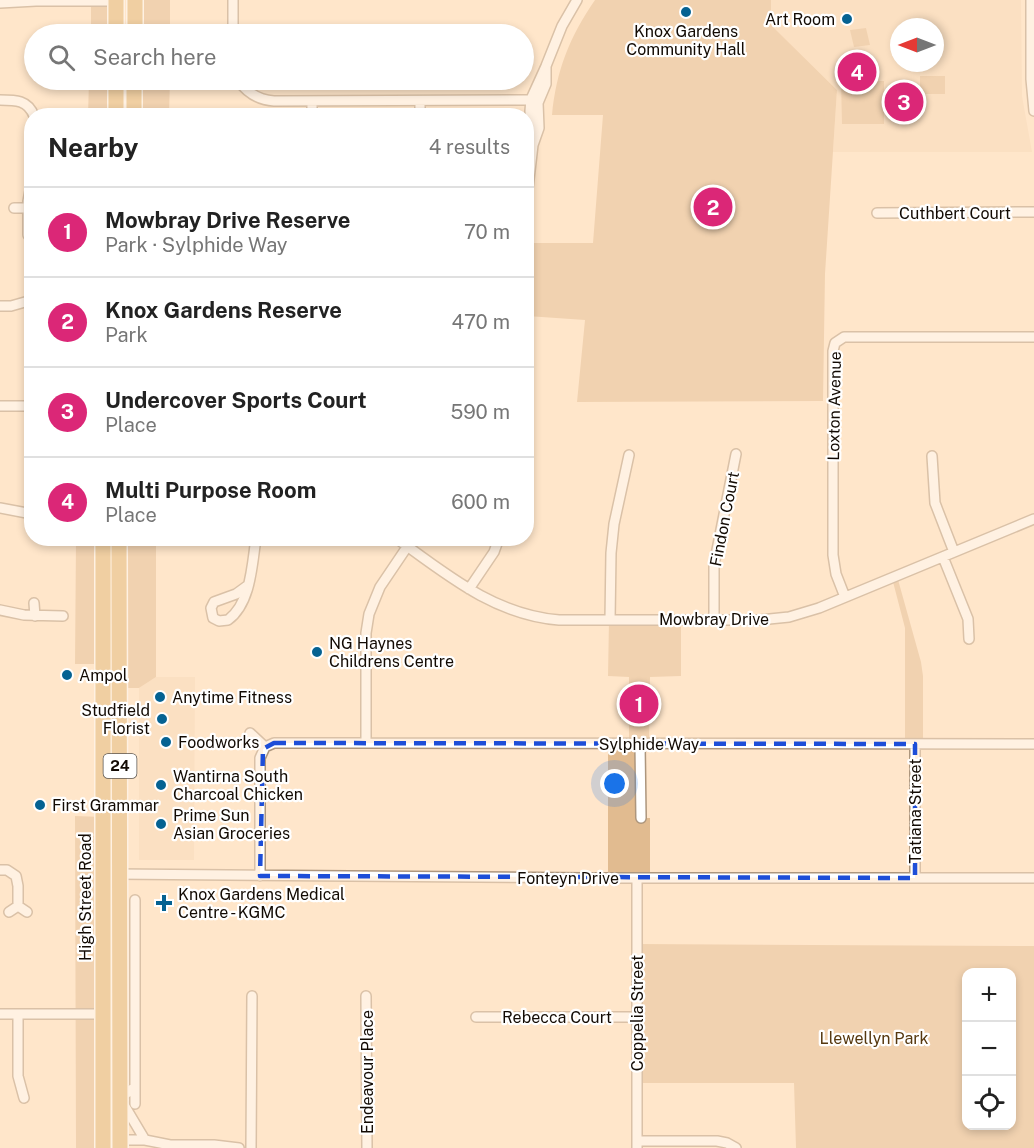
<!DOCTYPE html>
<html lang="en">
<head>
<meta charset="utf-8">
<style>
  :root { --surface:#fff; --page:#f6f6f6; --text:#222; --muted:#767676; --line:#e0e0e0; --accent:#db2777 }
  body { margin:0; font-family:"Public Sans",sans-serif; background:var(--page); color:var(--text) }
  .controls { position:absolute; right:18px; bottom:18px; display:grid; overflow:hidden; border-radius:12px; box-shadow:0 3px 9px #0003 }
  .controls button { width:54px; height:54px; display:grid; place-items:center; padding:0; border:0; border-bottom:2px solid var(--line); background:var(--surface); color:var(--text); font:30px sans-serif }
  .compass { position:absolute; left:890px; top:18px; width:54px; height:54px; border-radius:50%; background:var(--surface); box-shadow:0 3px 9px #0003; rotate:270deg }
  .you { position:absolute; left:615px; top:784px; width:21px; height:21px; margin:-15px; border:4px solid #fff; border-radius:50%; background:#1a73e8; box-shadow:0 0 0 9px #1a73e833 }
  .badge { display:grid; place-items:center; width:39px; height:39px; border-radius:50%; background:var(--accent); color:#fff; font-size:20px; font-weight:700 }
  .pin { position:absolute; translate:-50% -50%; border:3px solid #fff; box-shadow:0 2px 6px #0006 }
  .list { margin:0; padding:0; list-style:none }
  h2 { display:flex; justify-content:space-between; align-items:center; height:78px; margin:0; padding:0 24px; font-size:26px }
  h2 small { font-size:20px; font-weight:400; color:var(--muted) }
  .list li { display:grid; grid-template-columns:39px 1fr auto; gap:18px; align-items:center; box-sizing:border-box; height:90px; padding:0 24px; border-top:2px solid var(--line) }
  .list b { display:block; font-size:22px; white-space:nowrap }
  .list p { margin:0; font-size:20px; white-space:nowrap; color:var(--muted) }
  .list em { font-size:20px; font-style:normal; color:var(--muted) }
  .icon { flex:none; width:33px; height:33px; fill:none; stroke:currentColor; stroke-width:2; stroke-linecap:round; stroke-linejoin:round }
  .map { position:relative; flex:none; width:1034px; height:1148px; overflow:hidden }
  .search { position:absolute; background:var(--surface); box-shadow:0 3px 9px #0003; left:24px; top:24px; width:510px; height:66px; display:flex; align-items:center; gap:15px; box-sizing:border-box; padding:0 21px; border-radius:33px; color:var(--muted); font-size:22px }
  .panel { position:absolute; background:var(--surface); box-shadow:0 3px 9px #0003; left:24px; top:108px; width:510px; height:438px; border-radius:24px }
  .map>svg:first-child { display:block }
</style>
</head>
<body>
<div class="map">
<svg width="1034" height="1148" viewBox="0 0 1034 1148">
  <rect width="100%" height="100%" fill="#ffe6cb"/>
  <path fill="#f7d9b8" fill-rule="evenodd" d="M771 0H1021L1022 96 1032 152H833L837 90 771 25ZM899 27H935V63H899Z
    M156 677H195L194 860H139V688Z"/>
  <path fill="#e1bb90" fill-rule="evenodd" d="M91 0H116V34H91Z
    M135 0H170V34H135Z
    M595 0H771V25L837 90 825 274 823 401 577 402 585 320 527 316V243H593L603 115H552C556 71 570 36 595 0Z
    M866 28 870 45 854 47 850 30Z
    M920 76H945V94H920Z
    M89 80H116V115L88 116Z
    M134 80H170L169 115 134 116Z
    M841 81H884V124H842Z
    M76 539H103V664H75Z
    M119 539H156V677L139 688H120Z
    M897 576 921 662 923 676V744H905V628L892 578Z
    M609 620H681V676L650 677 649 744H641V818H650V878H608V743H629V677L608 676Z
    M75 816 103 817V1148H76Z
    M637 944 1034 946V1148H796L794 1083H637ZM966 972H1012V1126H966Z"/>
  <g fill="none" stroke-linecap="round" stroke-linejoin="round">
    <g stroke="#ad967d" stroke-width="12">
      <path id="minor" d="M1031 0V79L1034 111
        M0 3 36 1H116
        M233 34V0
        M238 80C247 93 258 100 274 101L539 100
        M0 100C16 100 28 100 34 116
        M312 101V116
        M420 116V101
        M533 145 530 111 531 99 546 66 562 26 577 0
        M526 205 533 145 539 128 538 103 546 84V67
        M14 208H28
        M877 213 1034 212
        M28 235V201L32 180
        M526 241V255
        M0 306H11L32 300
        M0 406H32
        M932 456 935 503 954 552
        M0 508 32 514
        M396 538C447 575 495 615 559 620H759L789 617 819 608 1034 519
        M943 557 968 619 969 639
        M247 586 236 594 214 602 211 608 213 618 219 621 228 620C251 603 252 565 256 538
        M469 589 494 552 499 538
        M845 597 836 574 833 555V351L835 343 844 337H1034
        M34 603 35 616
        M0 610 24 615 63 616
        M610 620 611 553 614 524 629 455
        M714 620V565L736 454
        M250 733 265 747 260 758V876
        M366 743V633L369 614 380 587 407 547
        M640 744 641 818
        M265 747 274 743H366L1034 744
        M0 870H7L16 876 18 886V906
        M116 874 584 878H1034
        M915 878V744
        M135 900V1104
        M9 912 18 906 27 912
        M366 996 367 1148
        M0 1014H120
        M18 1014V1076L24 1098
        M476 1017H637
        M135 1087 120 1098 145 1140
        M103 1140H145L170 1145H214L239 1148
        M637 1141H717L727 1143 736 1148
        M251 1148 252 996
        M637 1148V878"/>
    </g>
    <g stroke="#fff" stroke-width="18">
      <path id="primary" d="M116 0V34
        M135 34V0
        M116 80V116
        M134 116V80
        M103 538V1148
        M119 538 120 1148"/>
    </g>
    <use href="#minor" stroke="#fff" stroke-width="9"/>
    <use href="#primary" stroke="#deb371" stroke-width="15"/>
  </g>
  <path d="M0 0H1034V1148H0ZM274 743 915 744V878L260 876 263 749Z" fill="#ffe6cb" fill-opacity=".55" fill-rule="evenodd"/>
  <path fill="none" stroke="#1d4ed8" stroke-width="4.5" stroke-dasharray="12 8" stroke-linejoin="round" d="M274 743 915 744V878L260 876 263 749Z"/>
  <g fill="#056292" stroke="#fff" stroke-width="2">
    <circle cx="686" cy="12" r="6"/>
    <circle cx="847" cy="19" r="6"/>
    <circle cx="317" cy="652" r="6"/>
    <circle cx="67" cy="675" r="6"/>
    <circle cx="160" cy="697" r="6"/>
    <circle cx="162" cy="719" r="6"/>
    <circle cx="166" cy="742" r="6"/>
    <circle cx="161" cy="785" r="6"/>
    <circle cx="40" cy="805" r="6"/>
    <circle cx="161" cy="824" r="6"/>
    <path d="M161 894h6v6h6v6h-6v6h-6v-6h-6v-6h6z"/>
  </g>
  <g text-anchor="middle" stroke-width="4.5" stroke-linejoin="round" paint-order="stroke">
    <rect fill="#fff" stroke="#59544f" stroke-width="1.5" x="103.5" y="754" width="33" height="24" rx="4.5"/>
    <g font-size="15" font-weight="bold" fill="#120a03">
      <text x="120" y="771">24</text>
    </g>
    <g font-size="16" fill="#120a03" stroke="#fff" text-anchor="start">
      <text x="835" y="25" text-anchor="end">Art Room</text>
      <text x="686" y="37" text-anchor="middle">Knox Gardens<tspan x="686" dy="18">Community Hall</tspan></text>
      <text x="329" y="649">NG Haynes<tspan x="329" dy="18">Childrens Centre</tspan></text>
      <text x="79" y="681">Ampol</text>
      <text x="172" y="703">Anytime Fitness</text>
      <text x="150" y="716" text-anchor="end">Studfield<tspan x="150" dy="18">Florist</tspan></text>
      <text x="178" y="748">Foodworks</text>
      <text x="173" y="782">Wantirna South<tspan x="173" dy="18">Charcoal Chicken</tspan></text>
      <text x="52" y="811">First Grammar</text>
      <text x="173" y="821">Prime Sun<tspan x="173" dy="18">Asian Groceries</tspan></text>
      <text x="178" y="900">Knox Gardens Medical<tspan x="178" dy="18">Centre - KGMC</tspan></text>
    </g>
    <g font-size="16" fill="#120a03" stroke="#fff">
      <text x="955" y="219">Cuthbert Court</text>
      <text transform="translate(834 406) rotate(-89)" y="6">Loxton Avenue</text>
      <text transform="translate(724 519) rotate(-79)" y="6">Findon Court</text>
      <text x="714" y="625">Mowbray Drive</text>
      <text x="649" y="750">Sylphide Way</text>
      <text transform="translate(915 811) rotate(-90)" y="6">Tatiana Street</text>
      <text x="568" y="884">Fonteyn Drive</text>
      <text transform="translate(85 897) rotate(-90)" y="6">High Street Road</text>
      <text transform="translate(637 1013) rotate(-90)" y="6">Coppelia Street</text>
      <text x="557" y="1023">Rebecca Court</text>
      <text transform="translate(367 1072) rotate(-90)" y="6">Endeavour Place</text>
    </g>
    <g font-size="16" fill="#56380f" stroke="#fff">
      <text x="874" y="1044">Llewellyn Park</text>
    </g>
  </g>
</svg>
<div class="controls">
<button>+</button>
<button>−</button>
<button><svg class="icon" aria-label="locate" viewBox="0 0 24 24"><circle cx="12" cy="12" r="6"/><path d="M12 2v4M12 18v4M2 12h4M18 12h4"/></svg></button>
</div>
<svg class="compass" viewBox="-18 -18 36 36"><path d="M0-13l5 13h-10z" fill="#e53935"/><path d="M0 13l5-13h-10z" fill="#767676"/></svg>
<div class="you"></div>
<div class="pin badge" style="left:639px;top:704px">1</div>
<div class="pin badge" style="left:713px;top:207px">2</div>
<div class="pin badge" style="left:904px;top:102px">3</div>
<div class="pin badge" style="left:857px;top:72px">4</div>
<div class="search"><svg class="icon" aria-label="search" viewBox="0 0 24 24"><circle cx="10" cy="10" r="6"/><path d="M15 15l6 6"/></svg>Search here</div>
<section class="panel">
<h2>Nearby<small>4 results</small></h2>
<ul class="list">
<li><span class="badge">1</span><div><b>Mowbray Drive Reserve</b><p>Park · Sylphide Way</p></div><em>70 m</em></li>
<li><span class="badge">2</span><div><b>Knox Gardens Reserve</b><p>Park</p></div><em>470 m</em></li>
<li><span class="badge">3</span><div><b>Undercover Sports Court</b><p>Place</p></div><em>590 m</em></li>
<li><span class="badge">4</span><div><b>Multi Purpose Room</b><p>Place</p></div><em>600 m</em></li>
</ul>
</section>
</div>
</body>
</html>
